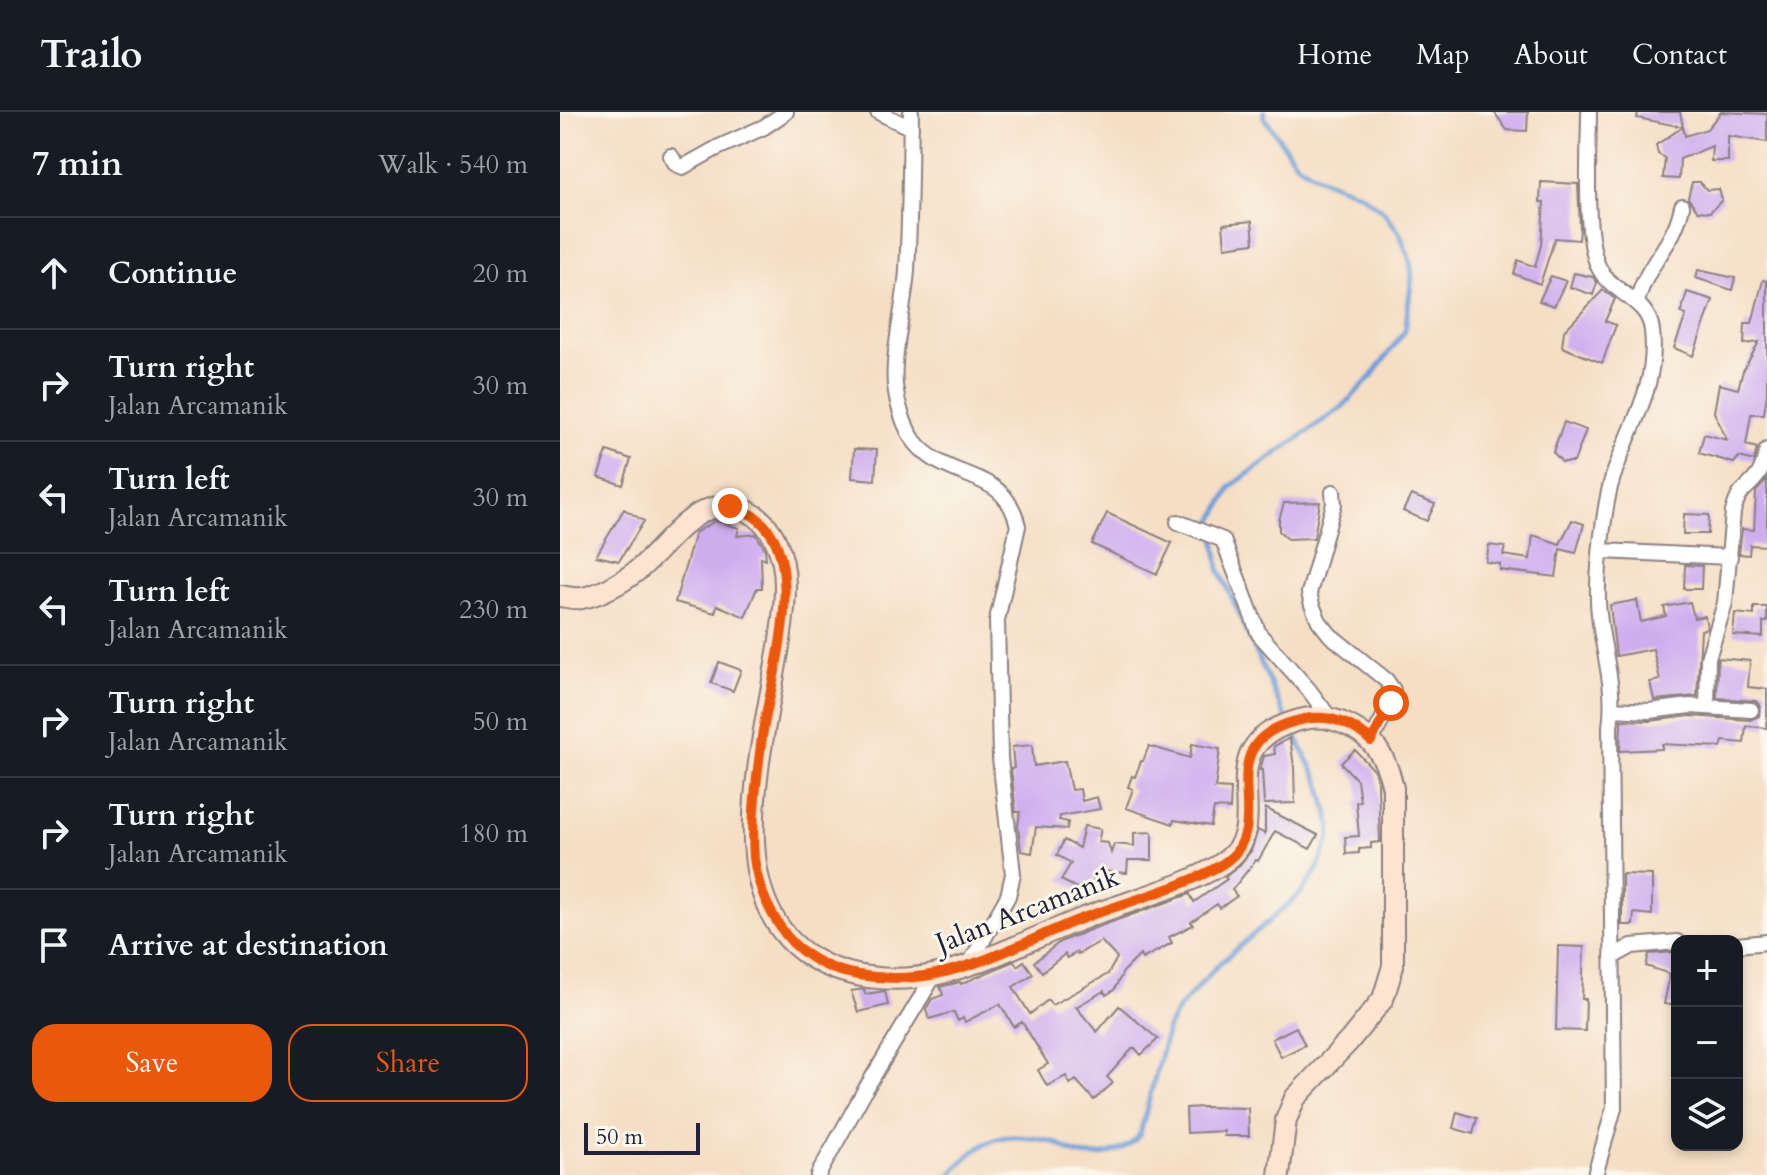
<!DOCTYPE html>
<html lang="en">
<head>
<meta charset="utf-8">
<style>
  :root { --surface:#171b24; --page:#242831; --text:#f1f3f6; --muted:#9ea1a6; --line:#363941; --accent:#ea580c }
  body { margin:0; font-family:Cardo,serif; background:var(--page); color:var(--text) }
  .controls { position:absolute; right:24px; bottom:24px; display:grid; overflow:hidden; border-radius:16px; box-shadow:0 4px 12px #0003 }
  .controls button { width:72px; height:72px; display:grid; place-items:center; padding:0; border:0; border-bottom:2px solid var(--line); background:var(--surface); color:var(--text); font:40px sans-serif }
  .scale { position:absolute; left:24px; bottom:20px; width:116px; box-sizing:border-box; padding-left:8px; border:4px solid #22223b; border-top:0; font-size:22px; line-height:28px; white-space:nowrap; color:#22223b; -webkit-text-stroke:6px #fbf7ec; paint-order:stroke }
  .stop { position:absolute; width:24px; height:24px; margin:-18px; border:6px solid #ea580c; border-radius:50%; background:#fff }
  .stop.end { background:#ea580c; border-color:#fff; box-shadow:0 2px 8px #0008 }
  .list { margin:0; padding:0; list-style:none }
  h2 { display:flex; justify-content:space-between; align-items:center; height:104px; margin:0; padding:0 32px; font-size:34px }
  h2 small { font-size:26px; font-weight:400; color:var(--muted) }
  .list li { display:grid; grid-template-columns:52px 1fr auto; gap:24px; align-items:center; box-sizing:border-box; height:112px; padding:0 32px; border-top:2px solid var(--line) }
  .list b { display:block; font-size:30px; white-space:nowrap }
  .list p { margin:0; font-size:26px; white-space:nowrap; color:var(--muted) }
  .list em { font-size:26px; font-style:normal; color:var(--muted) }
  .actions { display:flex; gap:16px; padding:24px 32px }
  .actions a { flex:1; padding:18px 0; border:2px solid var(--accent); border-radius:24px; text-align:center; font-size:28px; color:var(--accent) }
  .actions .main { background:var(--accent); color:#fff }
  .icon { flex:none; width:44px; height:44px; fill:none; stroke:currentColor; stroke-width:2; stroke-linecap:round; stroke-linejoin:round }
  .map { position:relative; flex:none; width:1207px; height:1063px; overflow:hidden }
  header { display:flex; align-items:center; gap:48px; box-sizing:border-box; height:112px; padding:0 40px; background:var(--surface); border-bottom:2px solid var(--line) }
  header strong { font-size:38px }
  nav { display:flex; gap:44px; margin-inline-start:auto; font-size:28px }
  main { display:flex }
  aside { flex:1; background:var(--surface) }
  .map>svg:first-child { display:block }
</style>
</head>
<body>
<header>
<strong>Trailo</strong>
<nav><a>Home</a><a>Map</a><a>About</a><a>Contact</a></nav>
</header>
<main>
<aside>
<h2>7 min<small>Walk · 540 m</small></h2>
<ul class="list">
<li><svg class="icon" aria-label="ahead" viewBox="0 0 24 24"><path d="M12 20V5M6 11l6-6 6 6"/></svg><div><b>Continue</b></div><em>20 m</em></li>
<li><svg class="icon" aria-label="right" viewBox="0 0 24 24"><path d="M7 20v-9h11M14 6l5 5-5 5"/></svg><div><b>Turn right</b><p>Jalan Arcamanik</p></div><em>30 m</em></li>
<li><svg class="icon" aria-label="left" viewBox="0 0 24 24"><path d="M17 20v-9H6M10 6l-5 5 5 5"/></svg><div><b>Turn left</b><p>Jalan Arcamanik</p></div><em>30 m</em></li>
<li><svg class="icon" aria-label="left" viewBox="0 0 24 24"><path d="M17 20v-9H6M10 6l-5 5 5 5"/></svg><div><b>Turn left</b><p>Jalan Arcamanik</p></div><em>230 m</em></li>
<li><svg class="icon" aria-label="right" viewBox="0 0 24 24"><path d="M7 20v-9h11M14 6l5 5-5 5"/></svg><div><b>Turn right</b><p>Jalan Arcamanik</p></div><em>50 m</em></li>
<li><svg class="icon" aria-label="right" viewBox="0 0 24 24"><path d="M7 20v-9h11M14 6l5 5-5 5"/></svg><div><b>Turn right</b><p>Jalan Arcamanik</p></div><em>180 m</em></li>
<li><svg class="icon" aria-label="arrive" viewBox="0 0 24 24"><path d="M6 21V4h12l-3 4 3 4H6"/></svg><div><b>Arrive at destination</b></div></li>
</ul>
<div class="actions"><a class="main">Save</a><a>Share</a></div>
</aside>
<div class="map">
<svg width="1207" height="1063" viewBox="0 0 1207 1063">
  <rect width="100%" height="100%" fill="#fbf7ec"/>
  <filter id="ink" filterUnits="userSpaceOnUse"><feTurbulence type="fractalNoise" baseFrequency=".0125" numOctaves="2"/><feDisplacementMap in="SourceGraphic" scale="16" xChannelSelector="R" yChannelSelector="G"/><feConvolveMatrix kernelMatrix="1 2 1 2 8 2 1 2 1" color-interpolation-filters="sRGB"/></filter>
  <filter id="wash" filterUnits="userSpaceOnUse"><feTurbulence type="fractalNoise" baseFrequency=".006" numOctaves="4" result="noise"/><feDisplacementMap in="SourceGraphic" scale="32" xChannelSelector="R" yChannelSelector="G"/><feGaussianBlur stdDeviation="1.8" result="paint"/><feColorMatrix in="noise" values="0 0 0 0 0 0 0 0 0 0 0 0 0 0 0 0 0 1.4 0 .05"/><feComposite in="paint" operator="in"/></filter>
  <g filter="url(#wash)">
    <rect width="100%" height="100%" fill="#f5dec4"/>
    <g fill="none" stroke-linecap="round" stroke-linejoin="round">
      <path stroke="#6e9dd6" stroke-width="5" d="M704 0V5L736 51 761 67 800 82 824 100 840 122 850 149 852 164 845 219 811 265 782 295 671 374 653 409 659 457 727 609
        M391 1063C402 1049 417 1034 434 1028 449 1022 480 1026 496 1031 503 1034 510 1040 518 1042 537 1048 569 1039 580 1022L608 915 619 896 657 854 741 781 757 758 769 728 771 714 760 671 732 618"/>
    </g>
    <g id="blocks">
      <path fill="#ceadef" d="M934 0H968L967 19 947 18Z
        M1078 0H1120L1123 15 1077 6Z
        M1161 0 1207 2V30L1168 24V49H1151L1152 34 1120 47 1119 67 1103 66 1105 46 1098 42 1096 33 1123 15 1125 24 1147 17Z
        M981 70 1018 72 1020 116 1019 128 995 126 980 172 954 162 958 148 975 155 981 133 984 90H980Z
        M1132 70H1140L1147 78 1159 77 1162 88 1150 100 1138 99 1128 86Z
        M692 109 694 131 665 135 663 112Z
        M1138 158 1175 166 1172 178 1136 166Z
        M1014 161 1033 165 1037 171 1033 183 1010 175Z
        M991 164 1006 169 994 194 979 189Z
        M1203 168 1207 169V282L1204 302H1191L1186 333 1197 336 1194 349 1179 345 1174 351 1139 341 1144 322 1167 328 1154 300 1159 272 1178 277 1183 259 1199 230 1184 232 1185 211H1192Z
        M1043 178 1055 187 1045 209 1056 213 1042 251 1002 235 1004 219Z
        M1127 180 1153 188 1133 244 1114 236 1126 203 1121 201Z
        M1004 310 1026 318 1014 350H1002L993 340Z
        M294 337 317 338 315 368 292 366Z
        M47 339 71 347 63 373 38 365Z
        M1207 367V434L1190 433 1189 443 1179 442 1182 417 1194 418 1196 380Z
        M851 383 875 392 867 409 843 399Z
        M760 390 754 426 728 427 719 419V408L724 391Z
        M64 397 84 409 59 449 36 444Z
        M547 401 612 431 597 462 532 432Z
        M1124 402 1149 403 1148 422H1123Z
        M1012 408 1024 412 1016 441 1000 437 996 465 940 458V452L926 450 929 433 945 435 943 443 970 447 973 423 1000 432Z
        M155 409 179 416 177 424 196 422 205 437 206 447 201 445 202 476H197L185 505 157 493 155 501 115 490 135 421Z
        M1125 453 1142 454 1141 477H1124Z
        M1077 488 1081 510 1106 504 1104 495 1130 490 1134 506 1145 504 1147 516 1141 518 1137 584 1094 588 1090 570 1100 568 1093 537 1056 544 1050 493Z
        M1194 495H1207V510H1203V525L1173 523 1175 501 1194 503Z
        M1158 546 1190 549 1188 575 1207 577V616L1186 614 1184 631 1163 629 1161 635 1102 632V637L1060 639 1061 608 1090 609 1130 604 1190 608 1199 604 1200 594 1196 589 1157 586Z
        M159 550 181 558 173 579 151 571Z
        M730 626 734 655 735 691 704 692 702 658H700L704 644 715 642 714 634Z
        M632 632 660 637 655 676 671 677 670 697 654 696 651 714 614 708 613 712 566 696 573 677 568 675 572 664 575 665 581 649H583L589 634 630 646Z
        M472 633 474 654 505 649 511 678 520 677 522 689 537 685 540 697 500 704 499 708 508 710 507 717 476 715 472 741 461 739 458 714 460 700H456L451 657 454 656 452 635Z
        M795 638 814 658 818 671 820 730 811 731V736L799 737V741L786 742 785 725 799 724 796 690 800 689 797 668 781 651Z
        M705 696 758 723 750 737 715 719 698 749 696 748 672 778 677 784 660 796 657 792 631 810 633 813 609 825 612 831 582 847 580 843 563 860 554 878 546 883 544 879 516 895 537 920 559 894 598 927 581 943 575 936 572 937 547 965 553 971 534 988 516 968 510 972 506 964 487 974 478 958 488 952 462 910 454 915 440 892 405 910 403 906 398 909 394 900 369 907 366 897 372 887 383 883 380 875 400 870 401 872 454 849 457 854 464 849 473 862 453 875 470 902 488 888 492 893 548 862 557 846 541 829 518 842 517 840 507 846 505 842 482 860 474 850 500 830 532 817 630 782 634 790 667 767 665 765 678 755 691 739 698 718 705 722Z
        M524 714 541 717 538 730 548 731 551 741 554 732 574 734V721L592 720V748H568L567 761 539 759 526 781 501 768 511 751 497 743 504 728 519 736Z
        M1062 762 1092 763V803L1074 801 1073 813H1062Z
        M998 834 1024 835 1022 887H1026L1025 919 996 918Z
        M1115 840 1117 841V894L1104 892 1110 862 1086 854 1089 842Z
        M304 877 305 882 325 879 328 893 298 900 291 879Z
        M736 915 745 933 721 945 712 927Z
        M643 995 688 996 689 1024H664V1019L627 1021 626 996Z
        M897 1000 917 1006 913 1022 893 1016Z"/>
    </g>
  </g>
  <g filter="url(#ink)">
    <use href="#blocks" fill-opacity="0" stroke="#8c8080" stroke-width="2"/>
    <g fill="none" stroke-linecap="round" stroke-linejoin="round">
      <g stroke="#8c8080" stroke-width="18">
        <path id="street" d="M318 0 351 16
          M351 0C350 53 350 106 347 158 345 192 332 241 335 273 337 292 344 315 355 330 389 372 445 354 458 414L437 508 440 646 453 762 448 784 409 853
          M1029 0C1029 38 1023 124 1039 156 1052 182 1089 187 1092 219 1099 279 1064 322 1050 375 1043 405 1035 472 1039 502 1043 542 1056 574 1050 615L1054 996 1035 1063
          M111 44 116 52 123 55 157 36 204 15 226 0
          M1077 190C1087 149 1114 135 1122 94
          M773 380 774 392 749 481 752 493 759 509 770 523 826 568 833 578 831 591 811 629
          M618 410 663 428 699 522 749 578 769 605
          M1042 439 1170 445
          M1147 595 1148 546 1165 491 1173 400C1180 374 1186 380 1198 363 1203 356 1205 346 1207 338
          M1053 597 1089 599 1130 594 1191 598
          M1177 833 1207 830
          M1052 845 1072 834 1117 830
          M258 1063 305 978 375 862"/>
      </g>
      <g stroke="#8c8080" stroke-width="24">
        <path id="secondary" d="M0 484C7 485 15 487 22 486 39 483 61 471 74 461 107 437 138 376 187 399 214 411 225 445 225 473 226 576 139 775 251 845 287 868 337 871 378 862 429 850 478 823 527 805 565 790 639 771 668 747 716 709 646 637 733 610 757 602 774 605 795 617 818 630 828 652 833 676V854L823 887 789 929 735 986 726 1008 719 1063"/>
      </g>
      <use href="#street" stroke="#fff" stroke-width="14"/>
      <use href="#secondary" stroke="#fde4d1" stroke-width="20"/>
    </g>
  </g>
  <g fill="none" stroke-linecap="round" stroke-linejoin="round" filter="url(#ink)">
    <path stroke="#ea580c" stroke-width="10" d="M170 394C263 415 211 561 202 625 197 663 191 707 194 746 197 770 206 793 219 813 236 841 266 858 298 863 323 867 351 867 376 862 427 852 474 825 523 806 562 791 636 772 668 748 719 708 640 628 745 607 770 602 793 612 811 629L831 591"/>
  </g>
  <g text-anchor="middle" stroke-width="6" stroke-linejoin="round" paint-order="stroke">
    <g font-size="28" fill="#22223b" stroke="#fbf7ec">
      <text transform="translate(467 797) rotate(-21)" y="10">Jalan Arcamanik</text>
    </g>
  </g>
</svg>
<div class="controls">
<button>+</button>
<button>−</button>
<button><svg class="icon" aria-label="layers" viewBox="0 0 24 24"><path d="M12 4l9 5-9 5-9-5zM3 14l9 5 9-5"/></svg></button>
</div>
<div class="scale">50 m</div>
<div class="stop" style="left:831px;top:591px"></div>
<div class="stop end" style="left:170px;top:394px"></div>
</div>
</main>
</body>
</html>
